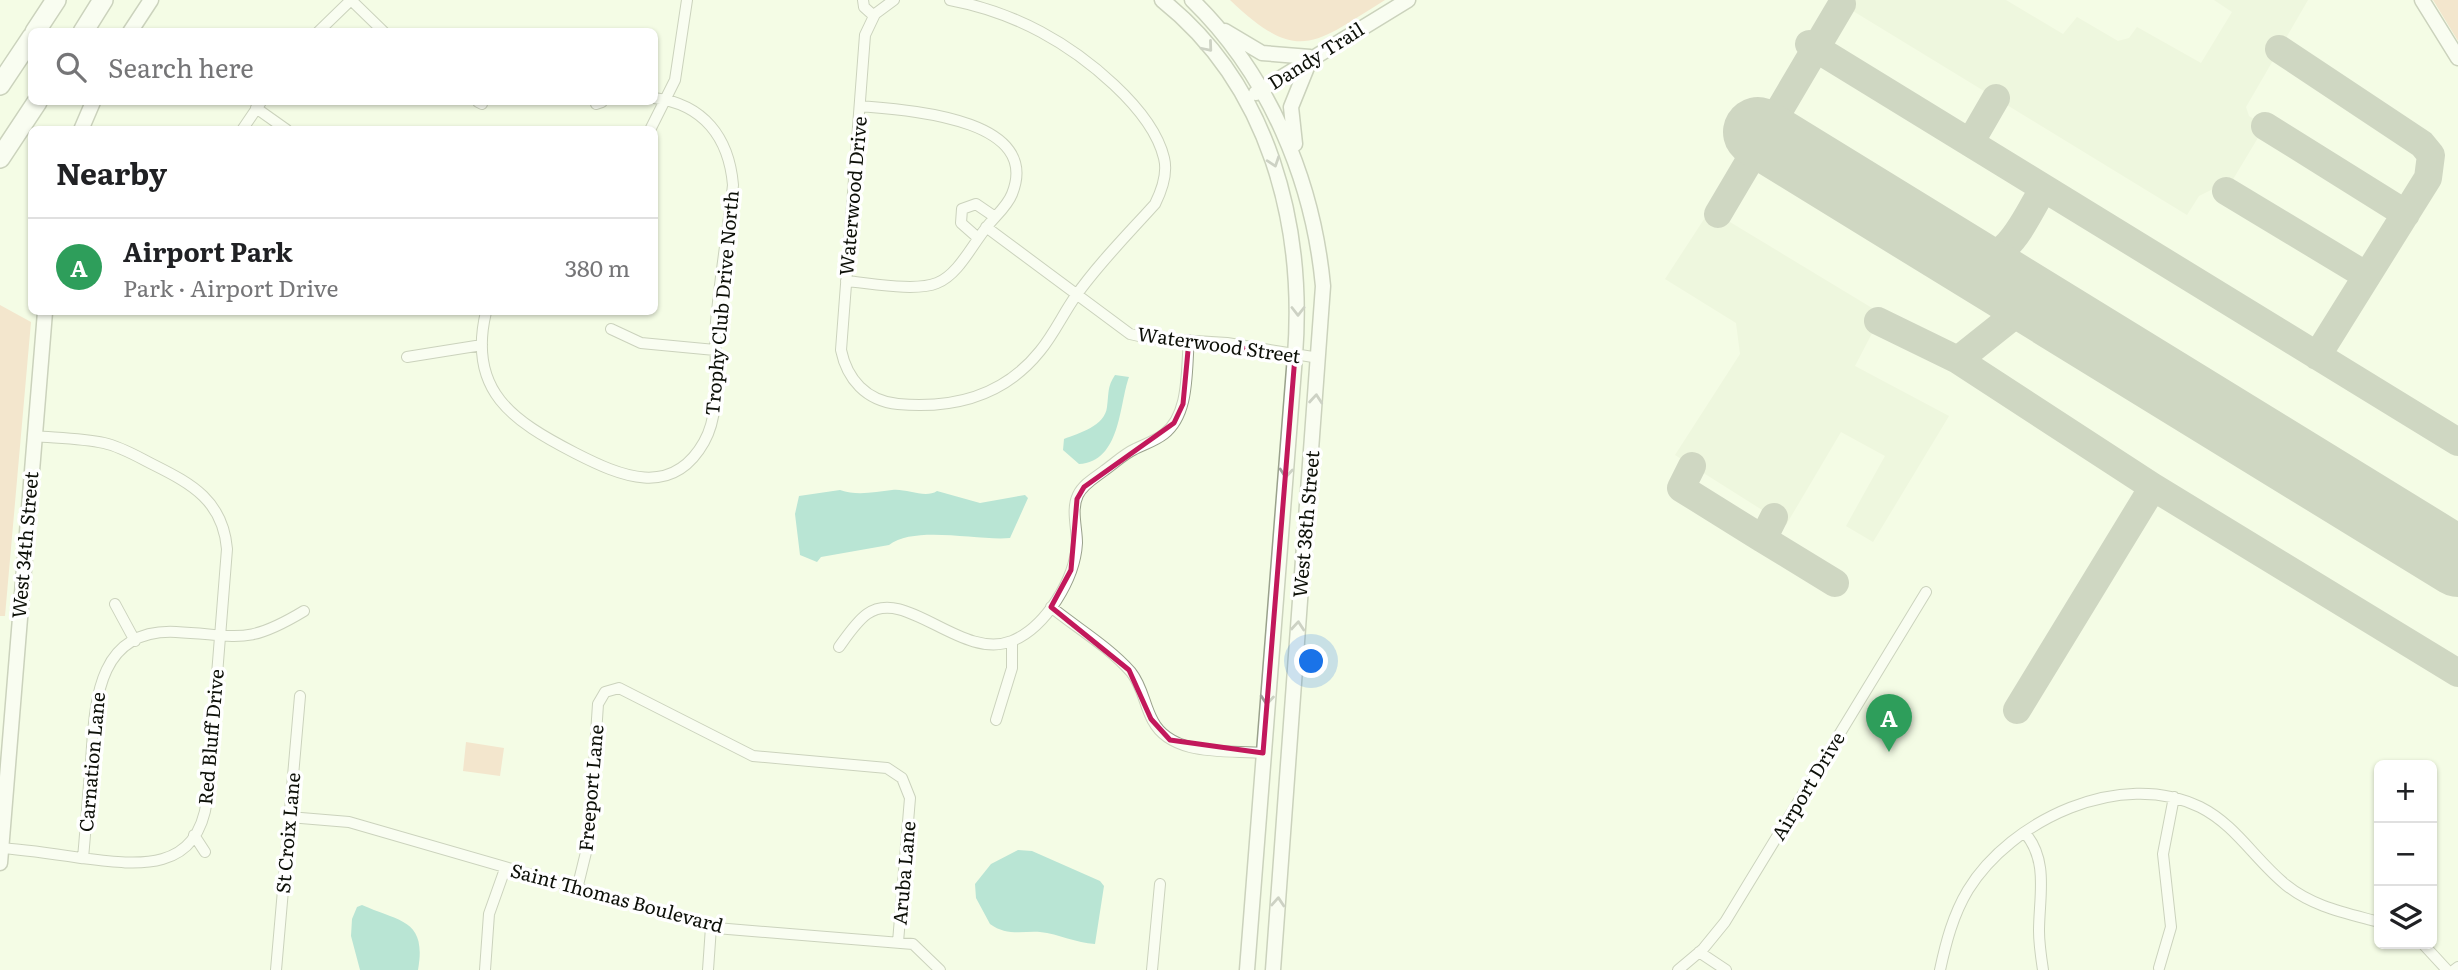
<!DOCTYPE html>
<html lang="en">
<head>
<meta charset="utf-8">
<style>
  :root { --surface:#fff; --page:#f2f2f2; --text:#202124; --muted:#757577; --line:#e0e0e0; --accent:#9a3aa1 }
  body { margin:0; font-family:Literata,serif; background:var(--page); color:var(--text) }
  .controls { position:absolute; right:21px; bottom:21px; display:grid; overflow:hidden; border-radius:10px; box-shadow:0 2px 5px #0004 }
  .controls button { width:63px; height:63px; display:grid; place-items:center; padding:0; border:0; border-bottom:2px solid var(--line); background:var(--surface); color:var(--text); font:35px sans-serif }
  .you { position:absolute; left:1312px; top:662px; width:24px; height:24px; margin:-18px; border:5px solid #fff; border-radius:50%; background:#1a73e8; box-shadow:0 0 0 10px #1a73e833 }
  .badge { display:grid; place-items:center; width:46px; height:46px; border-radius:50%; background:var(--accent); color:#fff; font-size:23px; font-weight:700 }
  .pin { position:absolute; translate:-50% -58px; filter:drop-shadow(0 2px 4px #0008) }
  .pin::after { content:''; position:absolute; top:37px; width:24px; height:21px; background:inherit; clip-path:polygon(0 0,100% 0,50% 100%) }
  .list { margin:0; padding:0; list-style:none }
  h2 { display:flex; justify-content:space-between; align-items:center; height:91px; margin:0; padding:0 28px; font-size:30px }
  h2 small { font-size:23px; font-weight:400; color:var(--muted) }
  .list li { display:grid; grid-template-columns:46px 1fr auto; gap:21px; align-items:center; box-sizing:border-box; height:98px; padding:0 28px; border-top:2px solid var(--line) }
  .list b { display:block; font-size:26px; white-space:nowrap }
  .list p { margin:0; font-size:23px; white-space:nowrap; color:var(--muted) }
  .list em { font-size:23px; font-style:normal; color:var(--muted) }
  .icon { flex:none; width:38px; height:38px; fill:none; stroke:currentColor; stroke-width:2; stroke-linecap:round; stroke-linejoin:round }
  .map { position:relative; flex:none; width:2458px; height:970px; overflow:hidden }
  .search { position:absolute; background:var(--surface); box-shadow:0 2px 5px #0004; left:28px; top:28px; width:630px; height:77px; display:flex; align-items:center; gap:18px; box-sizing:border-box; padding:0 24px; border-radius:10px; color:var(--muted); font-size:26px }
  .panel { position:absolute; background:var(--surface); box-shadow:0 2px 5px #0004; left:28px; top:126px; width:630px; height:189px; border-radius:10px }
  .map>svg:first-child { display:block }
</style>
</head>
<body>
<div class="map">
<svg width="2458" height="970" viewBox="0 0 2458 970">
  <rect width="100%" height="100%" fill="#f4fce5"/>
  <path fill="#e7f1d4" d="M1835 0H2006L2063 34 2077 17 2118 41 2129 38 2137 27 2201 63 2232 12 2214 0H2308L2246 107 2249 116 2265 126 2226 191 2213 189 2199 196 2187 215Z
    M1710 210 1882 314 1855 366 1949 416 1873 542 1846 526 1885 456 1841 432 1786 525 1675 455 1740 354 1736 323 1665 279Z"/>
  <path fill="#f1ccb0" d="M1230 0H1385C1314 44 1298 65 1230 0Z
    M2433 0H2458V41Z
    M0 305 31 322 5 616H0Z
    M466 742 504 748 500 776 463 771Z"/>
  <path fill="#72c9bf" d="M1115 375 1129 377C1119 404 1121 462 1079 464L1063 450 1064 439C1079 433 1105 426 1107 407 1109 393 1107 387 1115 375Z
    M840 490C857 496 875 492 892 490 906 488 925 499 937 491L980 503 1025 495 1028 498 1010 538C978 541 915 525 889 545L821 557 817 562 800 555 795 514 799 496Z
    M1018 850 1032 851 1100 881 1104 886 1095 944C1076 943 1059 934 1040 932 1022 931 1006 936 990 924L976 898 975 884 991 864Z
    M362 905C400 922 427 919 418 970H360L351 936 352 919 357 907Z"/>
  <g fill="none" stroke-linecap="round" stroke-linejoin="round">
    <path stroke="#a3aa98" stroke-width="28" d="M1809 44 2458 442
      M2279 49 2422 144 2431 155 2428 178 2317 356
      M2265 126 2406 214
      M1970 143 1996 98
      M2226 191 2367 276
      M1718 214 1842 4
      M2002 253 2005 274 2018 292
      M1963 258C2009 267 2022 222 2044 188
      M1878 321 1958 360 2153 487 2458 673
      M1958 360 2032 301
      M1692 466 1681 488 1763 539
      M1774 517 1763 539 1835 583
      M2017 710 2153 487"/>
    <path stroke="#a3aa98" stroke-width="70" d="M1758 132 2458 562"/>
    <g stroke="#99a18b" stroke-width="12">
      <path id="street" d="M351 0 384 32
        M863 0 864 7 874 16
        M894 0 875 14 865 35 841 350C847 379 866 401 898 404 954 409 1004 396 1040 351 1054 334 1063 314 1075 297 1098 264 1128 234 1155 204 1162 190 1168 174 1164 158 1152 108 1084 55 1041 32 1013 17 982 6 950 0
        M318 32 351 0
        M478 102 482 104
        M596 104 602 102
        M256 108 287 130
        M242 130 261 102
        M650 130 675 80 687 0
        M986 227 1130 334 1148 338 1227 343 1319 358
        M978 238 961 223 962 209 976 204 995 217
        M846 281C870 283 915 292 937 283 958 275 972 245 986 228 994 217 1007 207 1012 194 1043 117 904 110 860 106
        M486 312C467 391 513 421 575 453 620 476 672 499 704 442 723 409 713 359 716 322 720 276 728 230 733 185 729 138 704 104 654 98
        M611 329 641 343 715 350
        M407 357 482 345
        M115 604 135 641
        M1051 607C1077 628 1109 647 1131 672 1143 687 1144 705 1153 721 1172 757 1228 750 1263 753
        M839 647C847 636 856 622 867 614 906 586 961 661 1012 641 1046 627 1075 579 1077 543 1077 528 1071 509 1078 495 1083 484 1096 477 1105 470 1115 463 1124 454 1135 449 1145 444 1155 441 1164 434 1190 414 1186 370 1189 340
        M996 720 1012 668V641
        M289 817 349 822 716 928 913 944 940 970
        M2025 833C2049 861 2039 897 2039 931 2039 944 2041 957 2043 970
        M194 835 205 852
        M1 848C28 850 55 854 81 858 137 865 197 874 207 800L227 549C223 501 192 484 154 465 138 457 122 447 104 443 82 438 57 438 34 436
        M83 858C86 826 88 793 91 761 95 704 96 628 176 632 239 635 246 646 304 611
        M577 889 589 840 598 704 605 692 619 688 753 756 887 768 902 778 910 798 898 942
        M2423 944 2447 970
        M1699 952 1726 970
        M2159 968 2171 927 2163 854 2174 797
        M276 970 300 696
        M485 970 489 914 505 869
        M708 970 711 927
        M1152 970 1160 884
        M1678 970 1703 949 1725 922 1926 592
        M1940 970C1946 942 1953 915 1968 890 2011 820 2121 768 2200 807 2236 825 2255 860 2286 885 2313 907 2346 913 2379 922
        M2454 970 2458 967"/>
    </g>
    <g stroke="#99a18b" stroke-width="17">
      <path id="secondary" d="M1162 0C1270 86 1305 225 1295 356L1247 970
        M1192 0C1269 75 1313 180 1323 286L1273 970
        M2422 0 2458 58
        M1225 31 1262 53 1310 57
        M130 32 151 0
        M1256 93 1408 0
        M81 130 93 102
        M1295 144 1291 107 1310 60
        M0 863 45 312"/>
    </g>
    <g stroke="#99a18b" stroke-width="22">
      <path id="highway" d="M35 32 56 0
        M83 32 103 0
        M0 85 32 37
        M0 158 37 102"/>
    </g>
    <use href="#street" stroke="#fff" stroke-width="10"/>
    <use href="#secondary" stroke="#fff" stroke-width="14"/>
    <use href="#highway" stroke="#fff" stroke-width="19"/>
  </g>
  <defs><path id="oneway-chevron" d="M-2-3.5L2.5 0L-2 3.5" fill="none" stroke-width="1.6" stroke-linecap="round" stroke-linejoin="round" transform="scale(1.75)"/></defs>
  <g stroke="#9e9f9c">
    <use href="#oneway-chevron" transform="translate(1208 47) rotate(50)"/>
    <use href="#oneway-chevron" transform="translate(1274 162) rotate(71)"/>
    <use href="#oneway-chevron" transform="translate(1298 311) rotate(90)"/>
    <use href="#oneway-chevron" transform="translate(1316 399) rotate(-85)"/>
    <use href="#oneway-chevron" transform="translate(1286 473) rotate(95)"/>
    <use href="#oneway-chevron" transform="translate(1298 626) rotate(-85)"/>
    <use href="#oneway-chevron" transform="translate(1267 700) rotate(95)"/>
    <use href="#oneway-chevron" transform="translate(1278 902) rotate(-86)"/>
  </g>
  <path d="M0 0H2458V970H0ZM1189 340 1295 356 1263 753 1170 740 1151 719 1129 670 1051 607 1071 570 1077 499 1084 487 1174 423 1183 404Z" fill="#f4fce5" fill-opacity=".55" fill-rule="evenodd"/>
  <path fill="none" stroke="#c2185b" stroke-width="5" stroke-linejoin="round" d="M1189 340 1295 356 1263 753 1170 740 1151 719 1129 670 1051 607 1071 570 1077 499 1084 487 1174 423 1183 404Z"/>
  <g text-anchor="middle" stroke-width="7" stroke-linejoin="round" paint-order="stroke">
    <g font-size="19" fill="#0d1008" stroke="#fff">
      <text transform="translate(1316 56) rotate(-32)" y="7">Dandy Trail</text>
      <text transform="translate(853 196) rotate(-85)" y="7">Waterwood Drive</text>
      <text transform="translate(722 303) rotate(-85)" y="7">Trophy Club Drive North</text>
      <text transform="translate(1219 345) rotate(8)" y="7">Waterwood Street</text>
      <text transform="translate(1306 524) rotate(-85)" y="7">West 38th Street</text>
      <text transform="translate(25 545) rotate(-85)" y="7">West 34th Street</text>
      <text transform="translate(211 737) rotate(-85)" y="7">Red Bluff Drive</text>
      <text transform="translate(92 762) rotate(-85)" y="7">Carnation Lane</text>
      <text transform="translate(1808 786) rotate(-59)" y="7">Airport Drive</text>
      <text transform="translate(591 788) rotate(-85)" y="7">Freeport Lane</text>
      <text transform="translate(288 833) rotate(-85)" y="7">St Croix Lane</text>
      <text transform="translate(904 873) rotate(-85)" y="7">Aruba Lane</text>
      <text transform="translate(617 898) rotate(15)" y="7">Saint Thomas Boulevard</text>
    </g>
  </g>
</svg>
<div class="controls">
<button>+</button>
<button>−</button>
<button><svg class="icon" aria-label="layers" viewBox="0 0 24 24"><path d="M12 4l9 5-9 5-9-5zM3 14l9 5 9-5"/></svg></button>
</div>
<div class="you"></div>
<div class="pin badge" style="left:1889px;top:752px;background:#2e9e5b">A</div>
<div class="search"><svg class="icon" aria-label="search" viewBox="0 0 24 24"><circle cx="10" cy="10" r="6"/><path d="M15 15l6 6"/></svg>Search here</div>
<section class="panel">
<h2>Nearby<small></small></h2>
<ul class="list">
<li><span class="badge" style="background:#2e9e5b">A</span><div><b>Airport Park</b><p>Park · Airport Drive</p></div><em>380 m</em></li>
</ul>
</section>
</div>
</body>
</html>
